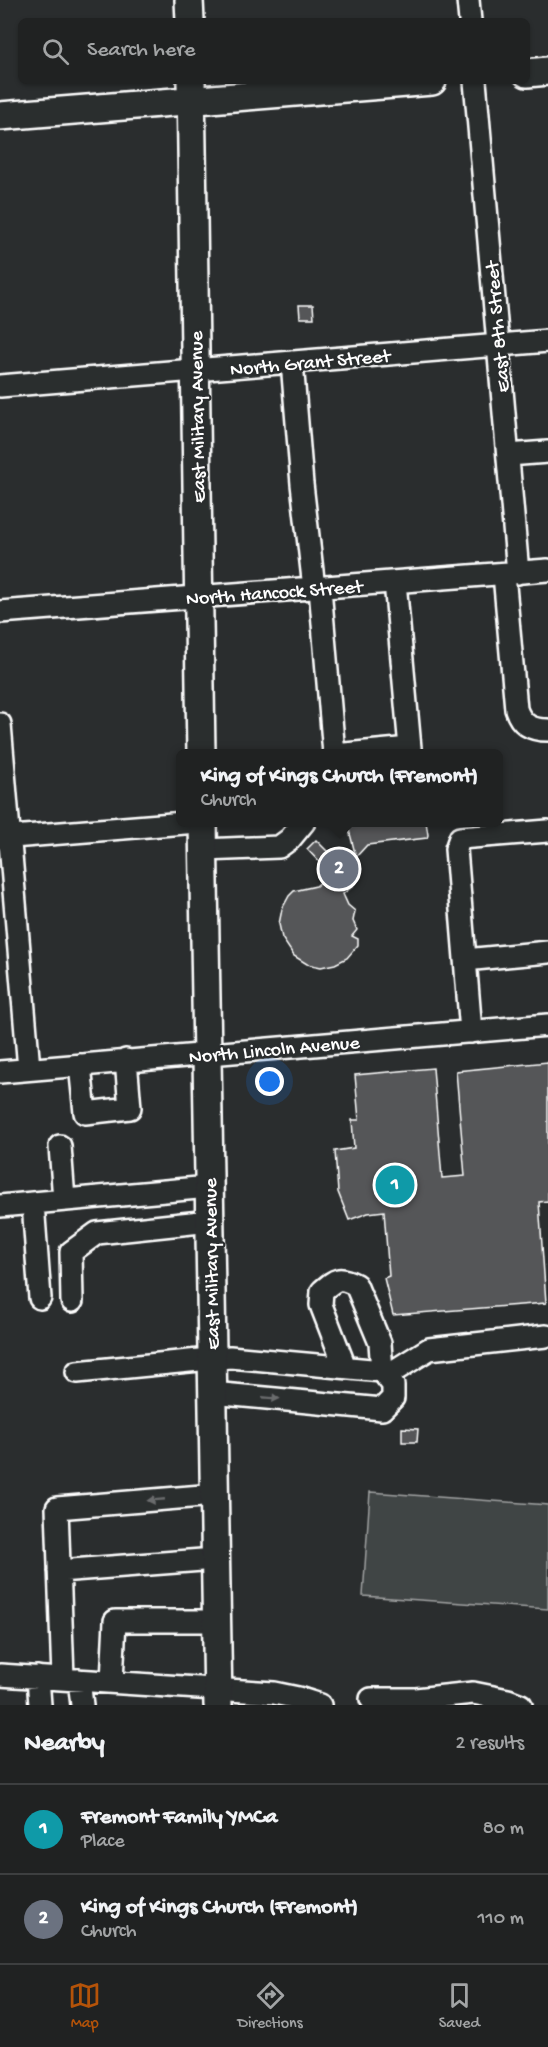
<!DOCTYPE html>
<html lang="en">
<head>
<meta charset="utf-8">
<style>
  :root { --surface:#202222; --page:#2d2f2f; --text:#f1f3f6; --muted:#a2a4a5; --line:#3d3f40; --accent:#b45309 }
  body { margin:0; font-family:"Gochi Hand",sans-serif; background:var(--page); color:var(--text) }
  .you { position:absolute; left:270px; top:1082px; width:21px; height:21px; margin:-15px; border:4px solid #fff; border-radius:50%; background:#1a73e8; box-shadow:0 0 0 9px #1a73e833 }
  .badge { display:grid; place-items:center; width:39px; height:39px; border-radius:50%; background:var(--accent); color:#fff; font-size:20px; font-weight:700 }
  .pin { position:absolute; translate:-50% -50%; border:3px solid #fff; box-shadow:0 2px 6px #0006 }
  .popup { position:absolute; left:176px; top:749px; width:327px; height:78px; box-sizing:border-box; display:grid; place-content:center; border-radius:9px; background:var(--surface); filter:drop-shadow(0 2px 4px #0005); font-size:20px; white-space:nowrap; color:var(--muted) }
  .popup b { font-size:22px; color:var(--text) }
  .popup::after { content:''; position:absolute; left:50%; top:100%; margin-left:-12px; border:12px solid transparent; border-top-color:var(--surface) }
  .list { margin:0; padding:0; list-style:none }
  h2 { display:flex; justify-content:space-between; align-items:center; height:78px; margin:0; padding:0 24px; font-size:26px }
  h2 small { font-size:20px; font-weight:400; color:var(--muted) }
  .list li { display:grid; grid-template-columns:39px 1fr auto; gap:18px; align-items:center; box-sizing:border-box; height:90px; padding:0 24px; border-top:2px solid var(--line) }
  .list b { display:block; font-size:22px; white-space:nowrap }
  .list p { margin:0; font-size:20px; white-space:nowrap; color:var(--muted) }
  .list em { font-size:20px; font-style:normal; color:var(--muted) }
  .icon { flex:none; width:33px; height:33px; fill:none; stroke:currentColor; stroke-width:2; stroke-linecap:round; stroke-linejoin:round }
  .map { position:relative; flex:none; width:548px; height:1705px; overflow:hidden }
  .search { position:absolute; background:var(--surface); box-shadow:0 2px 4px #0004; left:18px; right:18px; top:18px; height:66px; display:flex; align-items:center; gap:15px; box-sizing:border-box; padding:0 21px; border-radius:9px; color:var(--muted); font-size:22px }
  .sheet { height:258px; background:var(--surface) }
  nav { display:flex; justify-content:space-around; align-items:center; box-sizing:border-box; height:84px; border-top:2px solid var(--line); background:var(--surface); font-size:16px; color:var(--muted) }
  nav a { display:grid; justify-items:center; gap:3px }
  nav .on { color:var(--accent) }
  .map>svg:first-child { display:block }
</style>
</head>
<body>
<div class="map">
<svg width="548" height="1705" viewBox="0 0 548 1705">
  <rect width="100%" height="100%" fill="#2a2d2e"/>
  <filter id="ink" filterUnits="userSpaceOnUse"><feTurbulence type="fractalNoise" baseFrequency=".0167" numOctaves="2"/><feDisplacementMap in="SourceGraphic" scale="12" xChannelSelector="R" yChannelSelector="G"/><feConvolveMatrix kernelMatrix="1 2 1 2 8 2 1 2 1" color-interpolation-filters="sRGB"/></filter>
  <g filter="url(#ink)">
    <path fill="#414445" stroke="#a0a2a2" stroke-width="1.5" d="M370 1492 548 1505V1609L363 1596Z"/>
    <path fill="#555758" stroke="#fff" stroke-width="1.5" d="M299 305H313L314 318H300Z
      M347 822H426L428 835 427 838 367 845 356 857Z
      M316 840 333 857H346L352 851 357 877 353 886 343 894 348 905 355 911 353 921 357 930 352 936 358 939V945L347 958 335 964 321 967 307 964 294 956 282 938 279 924 282 909 289 896 294 891 316 886 322 881 323 866 307 849Z
      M548 1062V1201L539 1202 546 1303 393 1315 384 1278 389 1276 384 1211 368 1213 349 1220 338 1192 335 1151 354 1148 352 1120H359L355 1075 433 1068 442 1178 465 1176 456 1071Z
      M402 1428 418 1429 417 1442H402Z"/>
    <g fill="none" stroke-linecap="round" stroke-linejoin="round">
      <g stroke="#fff" stroke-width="26">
        <path id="minor" d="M468 0 470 21
          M475 81 518 573
          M292 362 302 484 314 588
          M0 386 548 341
          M508 455 548 452
          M504 574 516 709C521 725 532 730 548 730
          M320 588 334 754
          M0 612 548 570
          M0 724 29 1069
          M345 754 410 748 395 582
          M0 838 197 822
          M203 850 279 847 290 839 304 822
          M465 960 548 952
          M471 1032 456 849 460 838 548 831
          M80 1065 85 1113 130 1108 126 1060
          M0 1072 548 1025
          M60 1146 64 1200
          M33 1203 40 1298
          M0 1206 209 1187
          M72 1301 71 1252 97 1233 210 1221
          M345 1367 321 1305 322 1291C336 1279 339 1276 356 1285L380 1343 382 1371
          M77 1372 230 1357 382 1371 393 1385V1398L382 1409 212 1393
          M386 1376 429 1349 546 1336
          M59 1571 215 1559
          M0 1675 274 1693 298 1698 320 1705
          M38 1677 40 1705
          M63 1678 57 1508 214 1495
          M79 1680 82 1705
          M112 1681 115 1621H217
          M371 1699H416L473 1693 508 1700 521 1705"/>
      </g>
      <g stroke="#fff" stroke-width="32">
        <path id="major" d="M189 0 190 21
          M527 73 548 71
          M191 81 201 754
          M0 116 432 81
          M203 822 218 1705"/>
      </g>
      <use href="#minor" stroke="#2a2d2e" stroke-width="21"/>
      <use href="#major" stroke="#2a2d2e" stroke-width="27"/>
    </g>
    <defs><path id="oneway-solid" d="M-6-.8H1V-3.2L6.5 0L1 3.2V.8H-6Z" transform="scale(1.5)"/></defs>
    <g fill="#6a6c6d">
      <use href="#oneway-solid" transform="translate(271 1398) rotate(5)"/>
      <use href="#oneway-solid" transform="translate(156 1500) rotate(175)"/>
    </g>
  </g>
  <g text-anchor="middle" stroke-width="4.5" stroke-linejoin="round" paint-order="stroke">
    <g font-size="20" fill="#fff" stroke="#2a2d2e">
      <text transform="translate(496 327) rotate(-95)" y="7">East 8th Street</text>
      <text transform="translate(310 361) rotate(-5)" y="7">North Grant Street</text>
      <text transform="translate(196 417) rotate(-91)" y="7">East Military Avenue</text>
      <text transform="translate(274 591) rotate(-4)" y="7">North Hancock Street</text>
      <text transform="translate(274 1048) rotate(-5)" y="7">North Lincoln Avenue</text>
      <text transform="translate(210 1264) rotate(-91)" y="7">East Military Avenue</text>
    </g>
  </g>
</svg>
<div class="you"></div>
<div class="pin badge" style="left:395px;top:1185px;background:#0f9aa8">1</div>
<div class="pin badge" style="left:339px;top:869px;background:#6b7280">2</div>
<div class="popup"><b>King of Kings Church (Fremont)</b>Church</div>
<div class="search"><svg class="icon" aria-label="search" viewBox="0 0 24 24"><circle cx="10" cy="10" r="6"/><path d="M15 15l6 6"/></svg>Search here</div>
</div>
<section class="sheet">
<h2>Nearby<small>2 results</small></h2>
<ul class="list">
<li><span class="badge" style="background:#0f9aa8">1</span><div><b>Fremont Family YMCa</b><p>Place</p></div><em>80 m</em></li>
<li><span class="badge" style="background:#6b7280">2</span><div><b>King of Kings Church (Fremont)</b><p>Church</p></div><em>110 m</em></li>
</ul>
</section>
<nav>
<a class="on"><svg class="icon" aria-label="map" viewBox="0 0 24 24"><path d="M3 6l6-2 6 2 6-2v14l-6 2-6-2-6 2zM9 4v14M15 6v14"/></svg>Map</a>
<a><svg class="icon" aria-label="directions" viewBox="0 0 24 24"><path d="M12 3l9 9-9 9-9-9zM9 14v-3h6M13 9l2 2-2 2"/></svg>Directions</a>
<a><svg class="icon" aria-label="saved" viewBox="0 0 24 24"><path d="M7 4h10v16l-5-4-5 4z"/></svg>Saved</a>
</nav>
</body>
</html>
